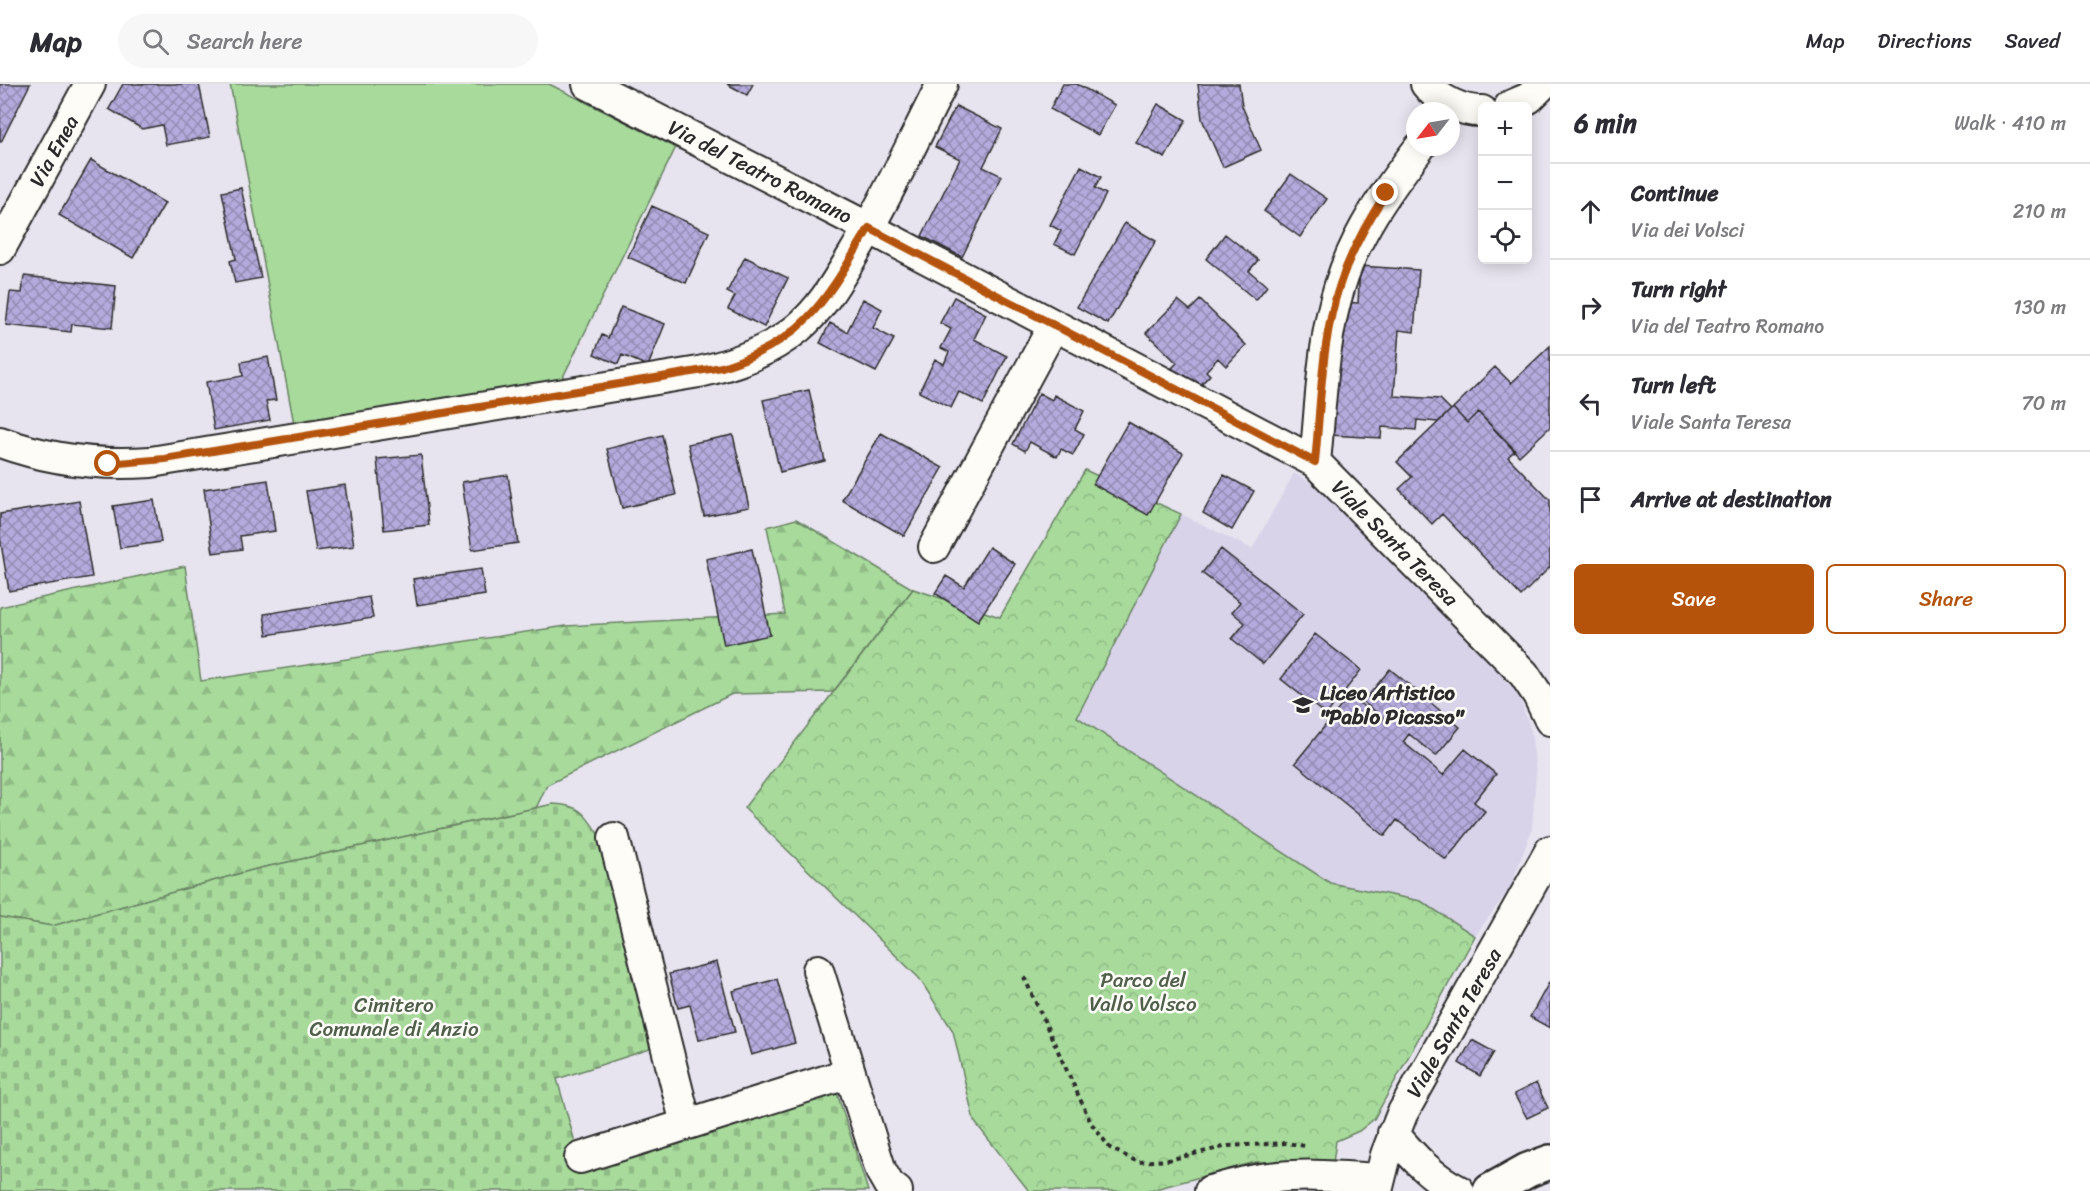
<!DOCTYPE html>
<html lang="en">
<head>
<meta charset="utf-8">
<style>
  :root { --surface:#fff; --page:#f7f7f7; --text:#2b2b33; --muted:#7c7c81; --line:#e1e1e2; --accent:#b45309 }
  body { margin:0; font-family:Sriracha,sans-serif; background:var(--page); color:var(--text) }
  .controls { position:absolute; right:18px; top:18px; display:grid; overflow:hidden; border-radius:9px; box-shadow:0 3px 15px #0003 }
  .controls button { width:54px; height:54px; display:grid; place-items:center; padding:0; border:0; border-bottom:2px solid var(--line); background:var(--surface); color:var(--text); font:30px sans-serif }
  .compass { position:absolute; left:1406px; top:18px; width:54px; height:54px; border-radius:50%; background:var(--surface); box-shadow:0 3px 15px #0003; rotate:239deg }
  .stop { position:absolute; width:18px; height:18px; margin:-14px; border:4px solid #b45309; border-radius:50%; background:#fff }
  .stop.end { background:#b45309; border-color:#fff; box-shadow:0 2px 6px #0008 }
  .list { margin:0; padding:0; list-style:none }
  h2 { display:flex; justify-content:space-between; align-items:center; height:78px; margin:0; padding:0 24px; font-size:26px }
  h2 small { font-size:20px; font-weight:400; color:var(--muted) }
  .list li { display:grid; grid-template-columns:39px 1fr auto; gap:18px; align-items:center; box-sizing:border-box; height:96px; padding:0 24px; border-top:2px solid var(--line) }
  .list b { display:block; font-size:22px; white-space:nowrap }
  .list p { margin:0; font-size:20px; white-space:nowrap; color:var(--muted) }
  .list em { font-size:20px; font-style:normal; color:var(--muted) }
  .actions { display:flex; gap:12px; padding:18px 24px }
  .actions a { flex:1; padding:14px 0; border:2px solid var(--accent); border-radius:9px; text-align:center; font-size:21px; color:var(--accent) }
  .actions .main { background:var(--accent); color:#fff }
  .icon { flex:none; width:33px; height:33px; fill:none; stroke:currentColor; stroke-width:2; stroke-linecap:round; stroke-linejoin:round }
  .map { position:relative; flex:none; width:1550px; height:1107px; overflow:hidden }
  header { display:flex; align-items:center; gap:36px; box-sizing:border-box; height:84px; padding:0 30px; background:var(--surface); border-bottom:2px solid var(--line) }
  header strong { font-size:28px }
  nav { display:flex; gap:33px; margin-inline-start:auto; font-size:21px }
  .search { width:420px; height:54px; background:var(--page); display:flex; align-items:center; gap:15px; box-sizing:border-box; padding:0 21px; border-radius:33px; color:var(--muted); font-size:22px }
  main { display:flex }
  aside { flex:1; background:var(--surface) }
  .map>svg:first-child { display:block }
</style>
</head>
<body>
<header>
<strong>Map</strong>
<div class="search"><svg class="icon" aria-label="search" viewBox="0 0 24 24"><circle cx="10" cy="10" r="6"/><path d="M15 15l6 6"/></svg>Search here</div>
<nav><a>Map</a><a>Directions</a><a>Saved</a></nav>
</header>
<main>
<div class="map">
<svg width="1550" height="1107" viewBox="0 0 1550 1107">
  <defs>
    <pattern id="forest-firs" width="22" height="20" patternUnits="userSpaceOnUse" patternTransform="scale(1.5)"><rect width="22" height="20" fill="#a7da9b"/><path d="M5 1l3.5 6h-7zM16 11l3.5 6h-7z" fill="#90bb86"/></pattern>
    <pattern id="cemetery-stones" width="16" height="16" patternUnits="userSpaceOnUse" patternTransform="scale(1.5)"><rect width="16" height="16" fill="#a7da9b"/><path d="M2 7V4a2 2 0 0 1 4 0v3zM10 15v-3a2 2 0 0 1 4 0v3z" fill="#90bb86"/></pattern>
    <pattern id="park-crowns" width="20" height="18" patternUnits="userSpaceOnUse" patternTransform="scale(1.5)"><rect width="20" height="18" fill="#a7da9b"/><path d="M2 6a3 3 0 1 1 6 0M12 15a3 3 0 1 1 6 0" fill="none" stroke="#90bb86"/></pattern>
    <pattern id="building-cross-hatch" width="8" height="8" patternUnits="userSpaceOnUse" patternTransform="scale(1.5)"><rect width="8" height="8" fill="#b4abdc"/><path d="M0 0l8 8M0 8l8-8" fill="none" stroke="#938bb3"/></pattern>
  </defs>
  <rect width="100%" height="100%" fill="#e7e4ef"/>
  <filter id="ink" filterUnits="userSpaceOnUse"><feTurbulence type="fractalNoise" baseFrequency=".0167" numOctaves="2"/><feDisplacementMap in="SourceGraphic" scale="12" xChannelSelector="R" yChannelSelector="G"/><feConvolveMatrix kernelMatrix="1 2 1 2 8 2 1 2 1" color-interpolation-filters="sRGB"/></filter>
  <g filter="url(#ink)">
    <path fill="#d8d3e9" d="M1294 389 1334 413 1518 610 1531 646 1536 689 1532 745 1510 804 1475 852 1421 817 1330 799 1077 633 1181 430 1252 465Z"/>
    <path fill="#a7da9b" stroke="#698263" stroke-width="1.5" d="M230 0H549L676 63 562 295 295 345Z"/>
    <path fill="url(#forest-firs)" stroke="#698263" stroke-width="1.5" d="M796 435 913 505 833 608 732 610 547 701 536 724 256 785 52 842 0 833V523L185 482 201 597 566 542 785 530 767 443Z"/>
    <path fill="url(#cemetery-stones)" stroke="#698263" stroke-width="1.5" d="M553 720C580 721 585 729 598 750L650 965 557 995 583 1086 837 1009 868 1107H0V833L52 842 256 785Z"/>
    <path fill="url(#park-crowns)" stroke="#698263" stroke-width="1.5" d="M1085 386 1181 430 1077 633 1330 799 1421 817 1475 852 1374 1035 1359 1047 1336 1057 1333 1079 1256 1078 1148 1107H1029L974 1037 953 947 919 894 744 724 913 505 1000 533Z"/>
    <path fill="url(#building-cross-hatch)" stroke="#2b2b2b" stroke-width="1.5" d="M0 0H30L1 58H0Z
      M123 0H199L210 53 166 61 162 41 142 45 109 25Z
      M727 0H753L747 11Z
      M1063 0H1077L1115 21 1098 51 1050 25Z
      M1198 0H1239L1242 22 1261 66 1223 83 1202 35Z
      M1158 20 1186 36 1165 74 1136 59Z
      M956 22 1002 45 983 83 1002 92 962 173 922 152 960 75 935 63Z
      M91 76 165 119 133 174 59 131Z
      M1081 82 1101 93 1095 104 1106 110 1075 170 1054 160 1061 147 1050 141Z
      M1291 90 1327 115 1300 153 1264 127Z
      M241 104 261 194 235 199 230 177 236 175 222 108Z
      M652 122 709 148 686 199 628 173Z
      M1125 139 1156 157 1108 240 1077 223Z
      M1225 150 1258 176 1249 187 1267 202 1256 216 1206 175Z
      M745 173 788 194 764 243 728 225 735 212 727 208Z
      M1360 182 1419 186 1414 248 1399 246 1394 312 1440 315 1451 326 1438 338 1417 336 1416 346 1382 343 1381 354 1330 351 1340 218 1358 219Z
      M24 192 116 202 112 244 72 240 71 248 6 241 10 208 22 209Z
      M954 213 986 230 974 255 1007 272 983 320 959 308 951 324 919 308 935 275 944 280 949 268 941 264 951 245 940 239Z
      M863 215 882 225 873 244 894 255 876 288 820 259 830 239 847 248Z
      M1178 216 1190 226 1200 216 1246 261 1226 282 1218 274 1206 287 1210 291 1195 307 1172 284 1177 279 1146 249Z
      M621 223 665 240 648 282 622 271 618 280 594 270 602 251 608 254Z
      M1550 262V343L1519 372 1478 328 1467 339 1453 324 1495 283 1511 299Z
      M268 273 276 316 266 317 270 336 214 346 206 298 243 292 241 278Z
      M809 306 825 377 780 388 763 316Z
      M1039 309 1052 316 1054 311 1084 327 1075 345 1084 350 1073 371 1061 365 1057 373 1030 358 1025 367 1013 360Z
      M1453 324 1467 339 1478 328 1515 366 1508 373 1550 416V483L1521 512 1442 430 1432 440 1399 405 1412 393 1397 378Z
      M1128 338 1183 369 1148 431 1093 400Z
      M881 349 943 384 904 452 842 416Z
      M662 351 676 411 622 424 607 365Z
      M733 351 749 423 704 432 688 360Z
      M421 371 429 441 384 446 377 375Z
      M508 391 518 459 472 466 462 398Z
      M1224 391 1254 407 1232 446 1203 429Z
      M268 396 275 447 240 452 242 465 213 469 204 405Z
      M345 401 354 462 316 467 306 407Z
      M154 416 161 458 120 464 113 422Z
      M79 417 92 493 9 507 0 454V430Z
      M989 463 1015 480 978 537 935 509 946 492 964 503Z
      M752 465 770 551 724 561 706 475Z
      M1221 465 1303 530 1263 580 1232 555 1245 539 1232 528 1240 518 1202 489Z
      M481 485 485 511 417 521 413 495Z
      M369 513 373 534 267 551 264 530Z
      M1315 550 1361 586 1326 631 1281 595Z
      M1390 585 1460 643 1436 672 1409 650 1403 658 1443 691 1465 665 1496 690 1474 718 1485 727 1446 776 1397 736 1385 752 1295 679 1350 611 1381 637 1384 634 1363 618Z
      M717 878 735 948 699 956 690 921 678 924 669 890Z
      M777 895 795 959 751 971 733 907Z
      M1550 897V944L1530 933Z
      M1472 956 1494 968 1480 992 1459 979Z
      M1536 999 1548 1024 1527 1034 1514 1010Z"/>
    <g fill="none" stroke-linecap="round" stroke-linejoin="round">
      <g stroke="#2b2b2b" stroke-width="34">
        <path id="minor" d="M588 0 869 144 1315 378
          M1426 0C1438 16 1463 28 1482 27
          M1510 22 1529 14 1543 0
          M1420 63C1387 106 1356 149 1340 201 1322 257 1321 320 1315 378L1524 590 1538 611 1550 636
          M0 165 90 0
          M0 358C50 376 98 382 151 378L699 288C735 280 769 268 798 244 822 224 837 197 853 171 886 116 913 57 942 0
          M934 463 1054 241
          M614 754 686 1040
          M818 886 881 1087 889 1101 897 1107
          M1393 1049C1413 1073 1431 1093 1459 1107
          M580 1074 850 989
          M1210 1107C1230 1102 1250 1096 1270 1094 1306 1089 1343 1093 1379 1095
          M1377 1107 1386 1071 1402 1030 1550 767"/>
      </g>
      <g stroke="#2b2b2b" stroke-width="38">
        <path id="primary" d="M1490 1107 1528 1086 1550 1078"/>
      </g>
      <path stroke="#2b2b2b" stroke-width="4" stroke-dasharray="4.5 4.5" stroke-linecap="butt" d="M1024 893 1091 1039 1110 1064 1138 1078 1168 1076 1228 1062 1287 1059 1305 1062"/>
      <use href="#minor" stroke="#fdfcf7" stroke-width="30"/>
      <use href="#primary" stroke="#fdfcf7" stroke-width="33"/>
    </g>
  </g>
  <g fill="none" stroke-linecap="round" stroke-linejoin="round" filter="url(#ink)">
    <path stroke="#b45309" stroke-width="8" d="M108 380 165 375 722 283C806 257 827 214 869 144L1315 378C1321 319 1321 256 1340 200 1351 167 1367 138 1386 109"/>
  </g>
  <defs>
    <g id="school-bare" transform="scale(1.62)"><path d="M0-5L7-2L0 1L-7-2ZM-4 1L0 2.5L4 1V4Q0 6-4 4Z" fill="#2b2b2b" stroke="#fdfcf7" stroke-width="2.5" paint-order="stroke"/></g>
  </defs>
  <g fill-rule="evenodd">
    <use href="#school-bare" x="1303" y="621"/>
  </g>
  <g text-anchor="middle" stroke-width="5" stroke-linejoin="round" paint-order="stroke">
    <g font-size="21" fill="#2b2b2b" stroke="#fdfcf7">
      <text transform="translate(54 67) rotate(-61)" y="7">Via Enea</text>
      <text transform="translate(760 88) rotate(27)" y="7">Via del Teatro Romano</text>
      <text transform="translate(1395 459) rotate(45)" y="7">Viale Santa Teresa</text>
      <text transform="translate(1454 939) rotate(-60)" y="7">Viale Santa Teresa</text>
    </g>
    <g font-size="21" font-weight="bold" fill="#2b2b2b" stroke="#fdfcf7" text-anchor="start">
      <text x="1320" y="616">Liceo Artistico<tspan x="1320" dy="24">"Pablo Picasso"</tspan></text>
    </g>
    <g font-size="21" fill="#50604d" stroke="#fdfcf7">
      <text x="1143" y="903">Parco del<tspan x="1143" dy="24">Vallo Volsco</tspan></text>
      <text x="394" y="928">Cimitero<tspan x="394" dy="24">Comunale di Anzio</tspan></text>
    </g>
  </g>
</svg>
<div class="controls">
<button>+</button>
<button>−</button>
<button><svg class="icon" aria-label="locate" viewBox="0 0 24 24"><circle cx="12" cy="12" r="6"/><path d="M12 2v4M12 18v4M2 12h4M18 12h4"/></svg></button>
</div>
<svg class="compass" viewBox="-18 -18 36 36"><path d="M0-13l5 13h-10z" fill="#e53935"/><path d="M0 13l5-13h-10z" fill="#7c7c81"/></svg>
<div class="stop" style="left:108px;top:380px"></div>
<div class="stop end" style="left:1386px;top:109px"></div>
</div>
<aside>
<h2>6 min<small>Walk · 410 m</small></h2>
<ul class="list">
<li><svg class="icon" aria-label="ahead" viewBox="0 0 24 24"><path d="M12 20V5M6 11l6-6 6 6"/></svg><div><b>Continue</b><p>Via dei Volsci</p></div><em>210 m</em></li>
<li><svg class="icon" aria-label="right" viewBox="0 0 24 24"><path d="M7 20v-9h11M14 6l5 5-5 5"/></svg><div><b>Turn right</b><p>Via del Teatro Romano</p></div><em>130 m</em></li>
<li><svg class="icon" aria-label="left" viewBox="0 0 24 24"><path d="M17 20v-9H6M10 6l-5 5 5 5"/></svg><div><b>Turn left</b><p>Viale Santa Teresa</p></div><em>70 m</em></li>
<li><svg class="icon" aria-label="arrive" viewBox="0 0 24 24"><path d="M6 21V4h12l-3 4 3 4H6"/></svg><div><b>Arrive at destination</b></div></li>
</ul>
<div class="actions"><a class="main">Save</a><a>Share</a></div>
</aside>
</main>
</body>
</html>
